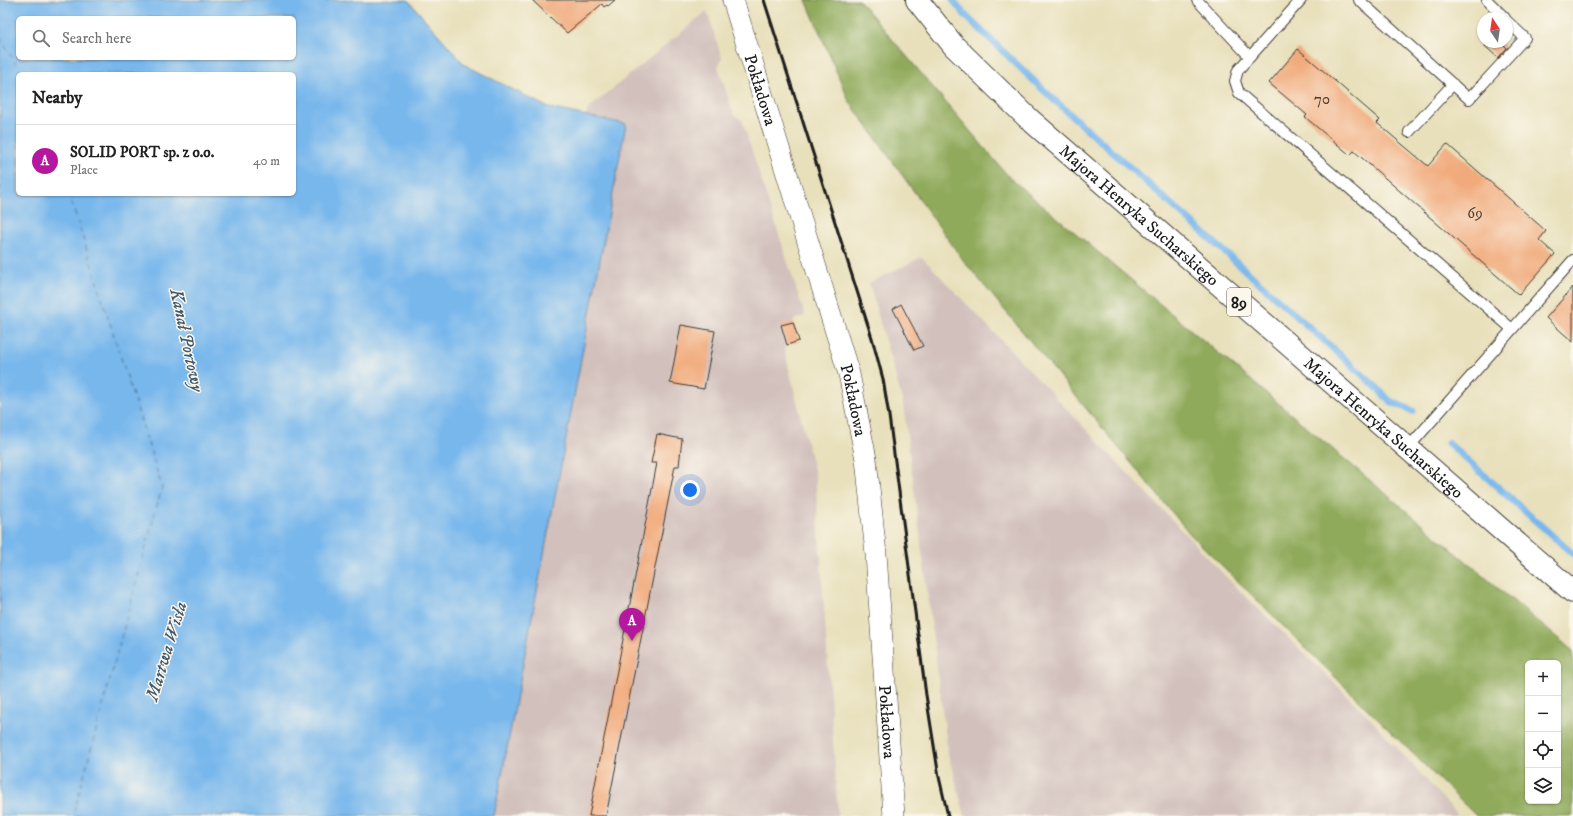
<!DOCTYPE html>
<html lang="en">
<head>
<meta charset="utf-8">
<style>
  :root { --surface:#fff; --page:#f2f2f2; --text:#222; --muted:#767676; --line:#e0e0e0; --accent:#b5179e }
  body { margin:0; font-family:"IM FELL DW Pica",serif; background:var(--page); color:var(--text) }
  .controls { position:absolute; right:12px; bottom:12px; display:grid; overflow:hidden; border-radius:6px; box-shadow:0 1px 3px #0004 }
  .controls button { width:36px; height:36px; display:grid; place-items:center; padding:0; border:0; border-bottom:1px solid var(--line); background:var(--surface); color:var(--text); font:20px sans-serif }
  .compass { position:absolute; left:1477px; top:12px; width:36px; height:36px; border-radius:50%; background:var(--surface); box-shadow:0 1px 3px #0004; rotate:347deg }
  .you { position:absolute; left:690px; top:490px; width:14px; height:14px; margin:-10px; border:3px solid #fff; border-radius:50%; background:#1a73e8; box-shadow:0 0 0 6px #1a73e833 }
  .badge { display:grid; place-items:center; width:26px; height:26px; border-radius:50%; background:var(--accent); color:#fff; font-size:13px; font-weight:700 }
  .pin { position:absolute; translate:-50% -33px; filter:drop-shadow(0 1px 2px #0008) }
  .pin::after { content:''; position:absolute; top:21px; width:14px; height:12px; background:inherit; clip-path:polygon(0 0,100% 0,50% 100%) }
  .list { margin:0; padding:0; list-style:none }
  h2 { display:flex; justify-content:space-between; align-items:center; height:52px; margin:0; padding:0 16px; font-size:17px }
  h2 small { font-size:13px; font-weight:400; color:var(--muted) }
  .list li { display:grid; grid-template-columns:26px 1fr auto; gap:12px; align-items:center; box-sizing:border-box; height:72px; padding:0 16px; border-top:1px solid var(--line) }
  .list b { display:block; font-size:15px; white-space:nowrap }
  .list p { margin:0; font-size:13px; white-space:nowrap; color:var(--muted) }
  .list em { font-size:13px; font-style:normal; color:var(--muted) }
  .icon { flex:none; width:22px; height:22px; fill:none; stroke:currentColor; stroke-width:2; stroke-linecap:round; stroke-linejoin:round }
  .map { position:relative; flex:none; width:1573px; height:816px; overflow:hidden }
  .search { position:absolute; background:var(--surface); box-shadow:0 1px 3px #0004; left:16px; top:16px; width:280px; height:44px; display:flex; align-items:center; gap:10px; box-sizing:border-box; padding:0 14px; border-radius:6px; color:var(--muted); font-size:15px }
  .panel { position:absolute; background:var(--surface); box-shadow:0 1px 3px #0004; left:16px; top:72px; width:280px; height:124px; border-radius:6px }
  .map>svg:first-child { display:block }
</style>
</head>
<body>
<div class="map">
<svg width="1573" height="816" viewBox="0 0 1573 816">
  <rect width="100%" height="100%" fill="#fbf7ec"/>
  <filter id="ink" filterUnits="userSpaceOnUse"><feTurbulence type="fractalNoise" baseFrequency=".025" numOctaves="2"/><feDisplacementMap in="SourceGraphic" scale="8" xChannelSelector="R" yChannelSelector="G"/><feConvolveMatrix kernelMatrix="1 2 1 2 8 2 1 2 1" color-interpolation-filters="sRGB"/></filter>
  <filter id="wash" filterUnits="userSpaceOnUse"><feTurbulence type="fractalNoise" baseFrequency=".012" numOctaves="4" result="noise"/><feDisplacementMap in="SourceGraphic" scale="16" xChannelSelector="R" yChannelSelector="G"/><feGaussianBlur stdDeviation="0.9" result="paint"/><feColorMatrix in="noise" values="0 0 0 0 0 0 0 0 0 0 0 0 0 0 0 0 0 1.4 0 .05"/><feComposite in="paint" operator="in"/></filter>
  <g filter="url(#wash)">
    <rect width="100%" height="100%" fill="#e8e0bb"/>
    <path fill="#d1c0bc" d="M707 11 722 58 718 67 734 115 742 120 805 316 795 319 793 322 799 341 787 345 784 349 815 474 838 816H494L626 123 586 115 588 109Z
      M922 257 1230 581 1366 714 1459 816H965L948 754 903 403 869 283Z"/>
    <path fill="#90aa5c" stroke="#56633c" fill-rule="evenodd" d="M806 0H859L1010 178 1573 651V816H1476L1190 534 963 260 849 101ZM1528 663H1558V801H1528Z"/>
    <path fill="#78b7ec" stroke="#4a6a84" fill-rule="evenodd" d="M0 0H408L465 65 549 108 626 124 494 816H0ZM18 18H294V58H18ZM18 74H294V194H18Z"/>
    <g fill="none" stroke-linecap="round" stroke-linejoin="round">
      <path stroke="#78b7ec" stroke-width="7" d="M953 0 966 16 1051 97 1374 385 1390 401 1413 411
        M1448 443 1573 554"/>
      <path stroke="#415a6f" stroke-width="1" stroke-dasharray="5 4" stroke-linecap="butt" d="M0 38 22 74
        M69 194 162 487 73 816"/>
    </g>
    <g id="blocks">
      <path fill="#f1aa7c" d="M532 0H615L608 6 607 5 604 7 602 4 567 33Z
        M1488 42H1501L1507 48 1498 58 1485 46Z
        M1298 49 1380 120 1377 123 1428 166 1447 144 1546 231 1539 240 1555 254 1519 295 1354 151 1350 155 1305 117 1307 115 1269 83Z
        M1573 287V342L1546 318Z
        M901 304 923 346 914 350 893 309Z
        M793 322 799 341 787 345 781 325Z
        M681 325 715 331 704 389 670 383Z
        M657 434 682 439 679 466H675L606 816H589L657 463H651Z"/>
    </g>
  </g>
  <g filter="url(#ink)">
    <use href="#blocks" fill-opacity="0" stroke="#3b3934" stroke-width="1"/>
    <g fill="none" stroke-linecap="round" stroke-linejoin="round">
      <g stroke="#3b3934" stroke-width="12">
        <path id="service" d="M1197 0 1250 57
          M1301 0 1238 70 1235 81 1239 93 1512 329
          M1359 0 1469 99 1525 38 1507 21
          M1487 0 1505 18
          M1409 132 1453 84
          M1408 448 1573 260"/>
      </g>
      <g stroke="#3b3934" stroke-width="22">
        <g id="minor">
          <path id="s1" d="M733 0 849 374 866 459 876 554 894 816"/>
        </g>
      </g>
      <g stroke="#3b3934" stroke-width="24">
        <g id="trunk">
          <path id="s2" d="M917 0 954 46 1028 118 1573 592"/>
        </g>
      </g>
      <use href="#service" stroke="#fff" stroke-width="10"/>
      <use href="#minor" stroke="#fff" stroke-width="21"/>
      <use href="#trunk" stroke="#fff" stroke-width="22"/>
      <path stroke="#1c1c1c" stroke-width="3" d="M764 0 872 338 883 379 889 416 926 695 939 777 948 816"/>
    </g>
  </g>
  <g text-anchor="middle" stroke-width="3" stroke-linejoin="round" paint-order="stroke">
    <g font-size="15" fill="#514034">
      <text x="1322" y="104">70</text>
      <text x="1475" y="218">69</text>
    </g>
    <rect fill="#fbf7ec" stroke="#5f5e5a" stroke-width="1" x="1227" y="288" width="24" height="28" rx="3"/>
    <g font-size="16" font-weight="bold" fill="#1c1c1c">
      <text x="1239" y="308">89</text>
    </g>
    <g font-size="17" fill="#1c1c1c" stroke="#fbf7ec">
      <text dy="6" stroke="none"><textPath href="#s1" startOffset="94">Pokładowa</textPath></text>
      <text dy="6" stroke="none"><textPath href="#s2" startOffset="310">Majora Henryka Sucharskiego</textPath></text>
      <text dy="6" stroke="none"><textPath href="#s1" startOffset="418">Pokładowa</textPath></text>
      <text dy="6" stroke="none"><textPath href="#s2" startOffset="634">Majora Henryka Sucharskiego</textPath></text>
      <text dy="6" stroke="none"><textPath href="#s1" startOffset="742">Pokładowa</textPath></text>
    </g>
    <g font-size="18" font-style="italic" fill="#415a6f" stroke="#fbf7ec">
      <text transform="translate(187 340) rotate(78)" y="6">Kanał Portowy</text>
      <text transform="translate(166 651) rotate(-73)" y="6">Martwa Wisła</text>
    </g>
  </g>
</svg>
<div class="controls">
<button>+</button>
<button>−</button>
<button><svg class="icon" aria-label="locate" viewBox="0 0 24 24"><circle cx="12" cy="12" r="6"/><path d="M12 2v4M12 18v4M2 12h4M18 12h4"/></svg></button>
<button><svg class="icon" aria-label="layers" viewBox="0 0 24 24"><path d="M12 4l9 5-9 5-9-5zM3 14l9 5 9-5"/></svg></button>
</div>
<svg class="compass" viewBox="-18 -18 36 36"><path d="M0-13l5 13h-10z" fill="#e53935"/><path d="M0 13l5-13h-10z" fill="#767676"/></svg>
<div class="you"></div>
<div class="pin badge" style="left:632px;top:641px">A</div>
<div class="search"><svg class="icon" aria-label="search" viewBox="0 0 24 24"><circle cx="10" cy="10" r="6"/><path d="M15 15l6 6"/></svg>Search here</div>
<section class="panel">
<h2>Nearby<small></small></h2>
<ul class="list">
<li><span class="badge">A</span><div><b>SOLID PORT sp. z o.o.</b><p>Place</p></div><em>40 m</em></li>
</ul>
</section>
</div>
</body>
</html>
